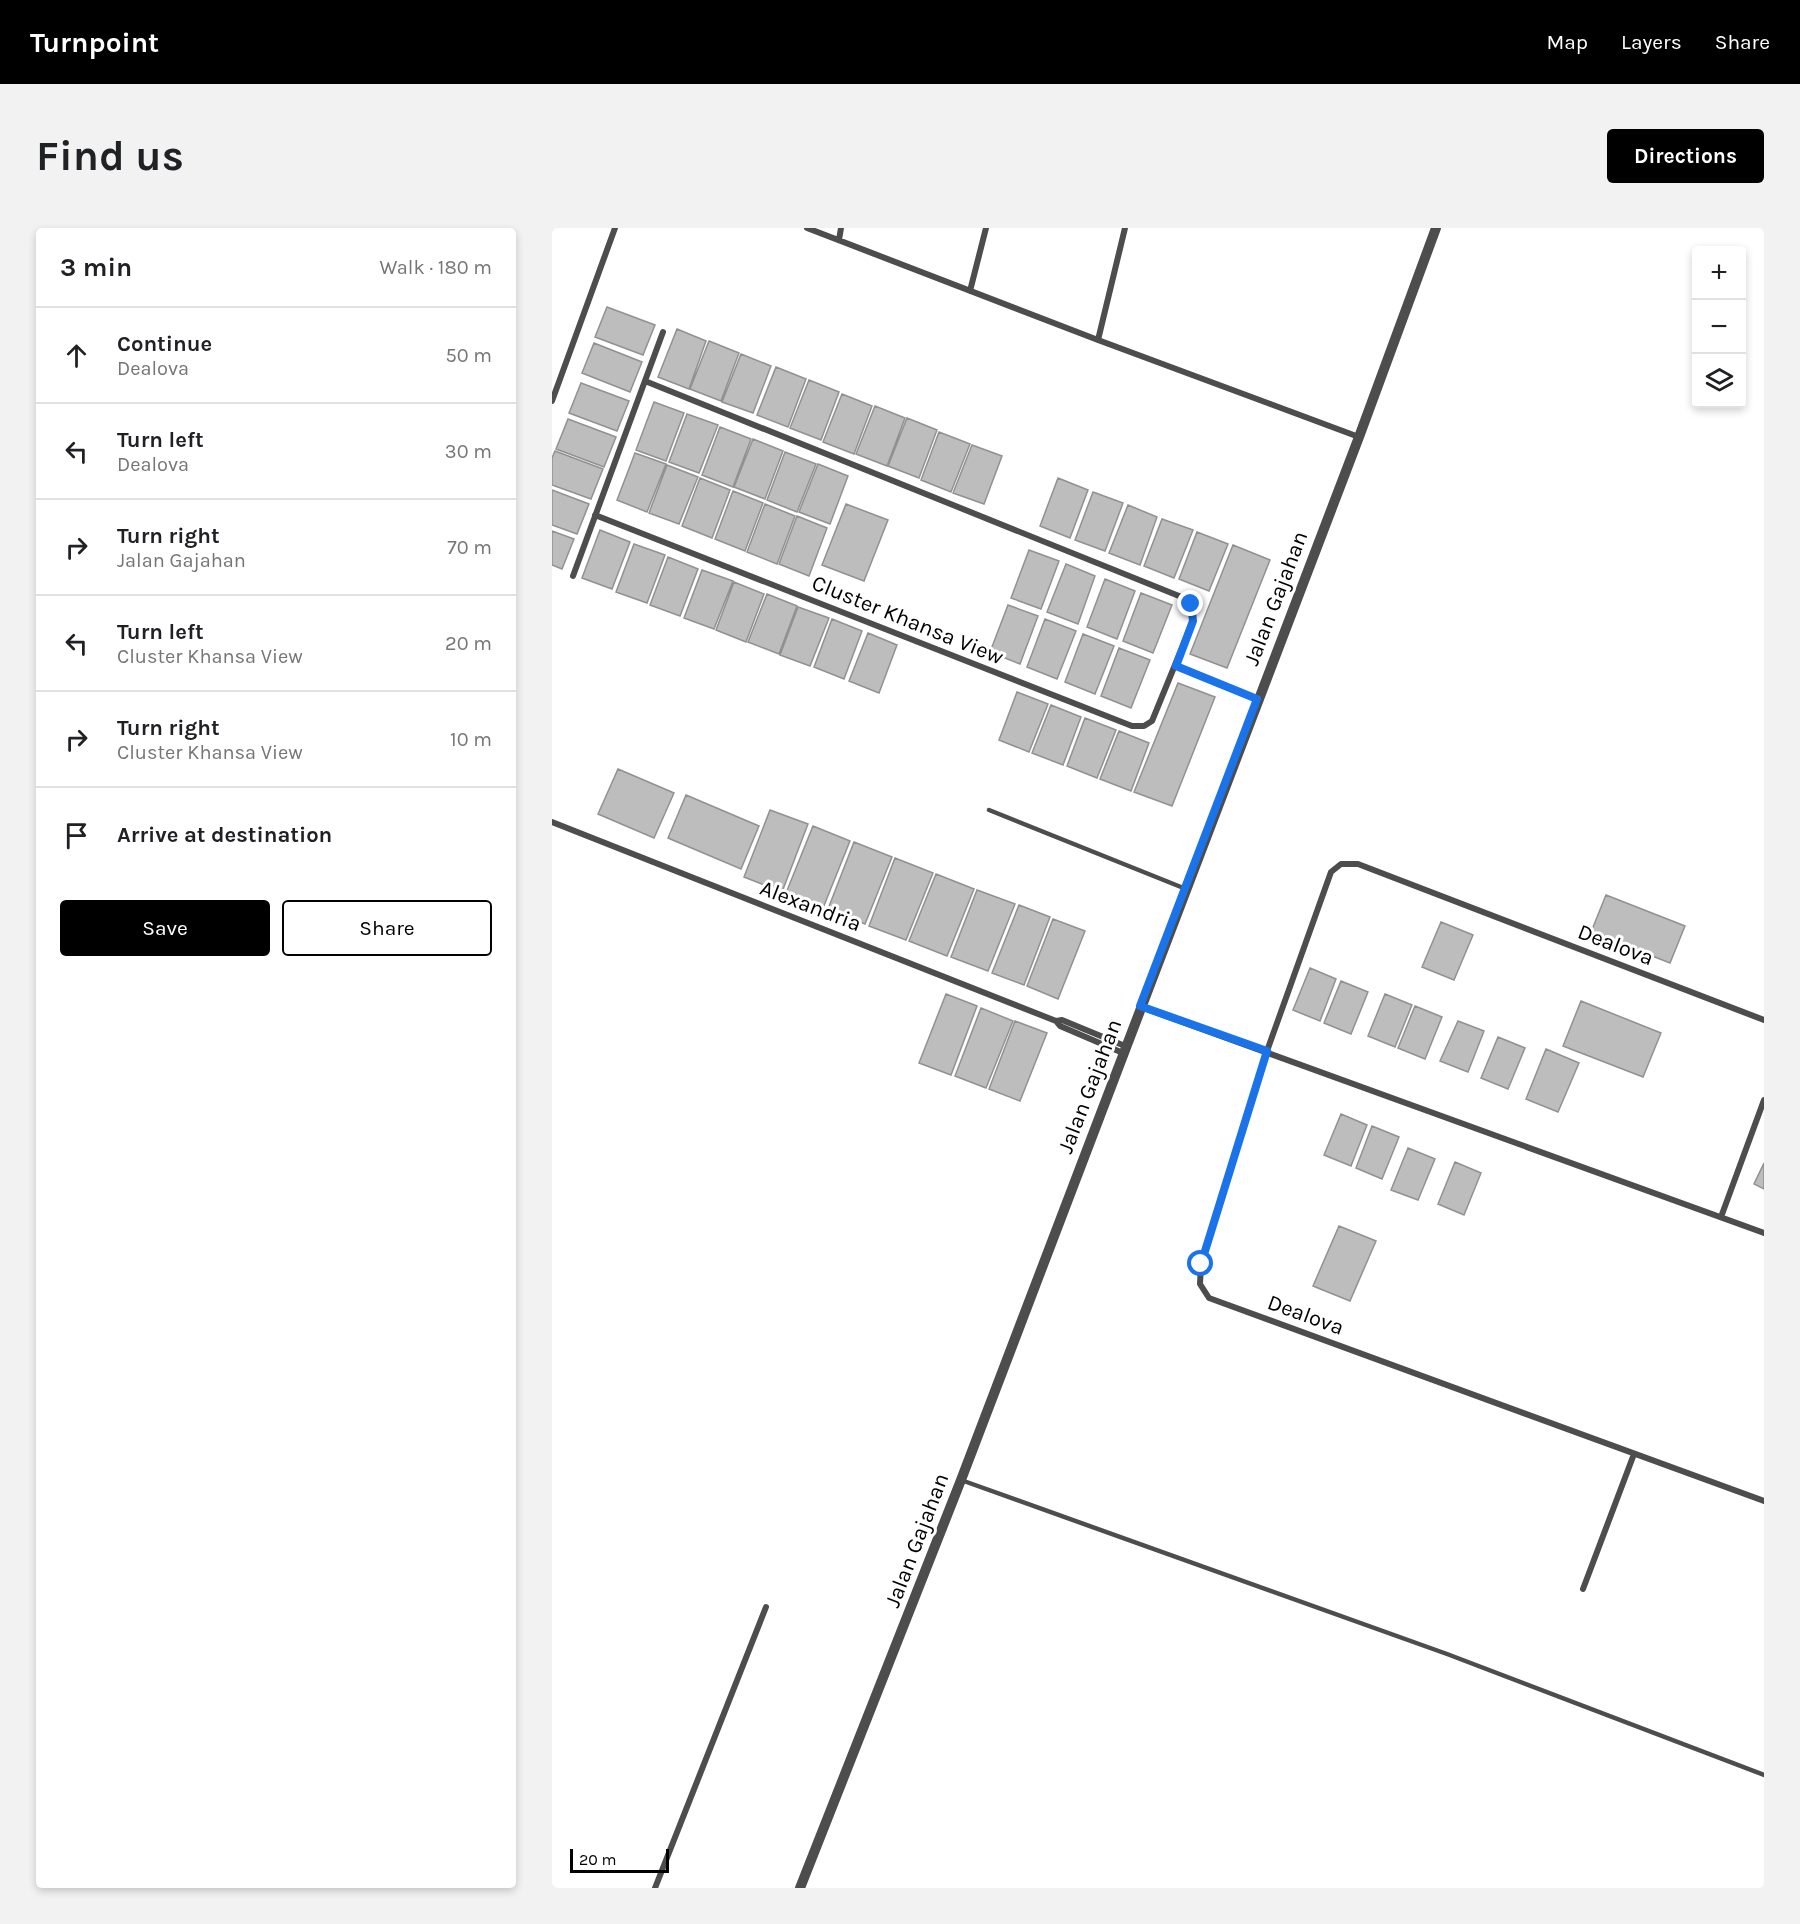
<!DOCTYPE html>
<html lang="en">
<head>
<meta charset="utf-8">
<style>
  :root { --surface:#fff; --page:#f2f2f2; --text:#202124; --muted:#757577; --line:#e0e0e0; --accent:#000 }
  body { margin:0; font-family:Karla,sans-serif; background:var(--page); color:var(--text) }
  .controls { position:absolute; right:18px; top:18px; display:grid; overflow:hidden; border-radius:6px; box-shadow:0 3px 9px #0003 }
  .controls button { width:54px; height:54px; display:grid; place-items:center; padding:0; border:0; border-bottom:2px solid var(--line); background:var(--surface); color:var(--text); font:30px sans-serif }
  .scale { position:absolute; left:18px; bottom:15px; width:99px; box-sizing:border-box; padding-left:6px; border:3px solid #000; border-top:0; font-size:16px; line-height:21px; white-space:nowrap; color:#000; -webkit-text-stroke:4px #fff; paint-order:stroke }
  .stop { position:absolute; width:18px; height:18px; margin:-14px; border:4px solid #1a73e8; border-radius:50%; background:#fff }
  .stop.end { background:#1a73e8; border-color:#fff; box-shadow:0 2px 6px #0008 }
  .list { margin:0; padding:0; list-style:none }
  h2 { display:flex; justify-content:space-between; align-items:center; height:78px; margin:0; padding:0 24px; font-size:26px }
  h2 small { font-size:20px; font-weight:400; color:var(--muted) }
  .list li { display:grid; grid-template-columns:39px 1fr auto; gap:18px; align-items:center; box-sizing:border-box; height:96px; padding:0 24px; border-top:2px solid var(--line) }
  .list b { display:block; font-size:22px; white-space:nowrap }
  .list p { margin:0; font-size:20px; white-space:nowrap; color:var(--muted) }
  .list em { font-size:20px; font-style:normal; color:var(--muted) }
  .actions { display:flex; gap:12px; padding:18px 24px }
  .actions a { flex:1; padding:14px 0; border:2px solid var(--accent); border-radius:6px; text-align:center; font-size:21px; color:var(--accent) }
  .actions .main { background:var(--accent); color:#fff }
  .icon { flex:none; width:33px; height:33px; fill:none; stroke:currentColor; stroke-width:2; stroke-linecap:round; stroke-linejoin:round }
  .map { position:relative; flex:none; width:1212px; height:1660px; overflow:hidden; border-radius:6px }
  header { display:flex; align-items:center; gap:36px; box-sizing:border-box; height:84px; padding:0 30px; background:var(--accent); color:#fff }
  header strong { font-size:28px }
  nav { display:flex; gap:33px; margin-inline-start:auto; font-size:21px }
  .intro { display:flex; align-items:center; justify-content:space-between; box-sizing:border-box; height:144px; padding:0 36px }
  h1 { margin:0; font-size:42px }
  .button { padding:15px 27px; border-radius:6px; background:var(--accent); color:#fff; font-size:21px; font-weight:700 }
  main { display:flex; gap:36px; padding:0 36px }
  aside { flex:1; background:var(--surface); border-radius:6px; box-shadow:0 3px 9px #0003 }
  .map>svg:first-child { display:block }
</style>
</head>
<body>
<header>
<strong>Turnpoint</strong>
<nav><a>Map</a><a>Layers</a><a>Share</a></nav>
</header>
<div class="intro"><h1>Find us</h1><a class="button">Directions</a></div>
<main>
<aside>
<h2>3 min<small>Walk · 180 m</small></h2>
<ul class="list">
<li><svg class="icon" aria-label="ahead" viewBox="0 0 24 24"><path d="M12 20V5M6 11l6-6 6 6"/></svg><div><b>Continue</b><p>Dealova</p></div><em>50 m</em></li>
<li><svg class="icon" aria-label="left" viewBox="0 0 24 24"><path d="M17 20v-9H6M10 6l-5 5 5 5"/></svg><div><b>Turn left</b><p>Dealova</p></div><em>30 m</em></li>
<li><svg class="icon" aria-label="right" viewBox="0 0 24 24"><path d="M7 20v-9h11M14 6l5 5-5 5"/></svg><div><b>Turn right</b><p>Jalan Gajahan</p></div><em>70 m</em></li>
<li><svg class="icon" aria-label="left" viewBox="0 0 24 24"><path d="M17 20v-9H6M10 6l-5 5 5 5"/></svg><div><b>Turn left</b><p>Cluster Khansa View</p></div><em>20 m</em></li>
<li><svg class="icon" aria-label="right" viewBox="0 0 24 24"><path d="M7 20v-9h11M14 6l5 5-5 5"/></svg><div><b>Turn right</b><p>Cluster Khansa View</p></div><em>10 m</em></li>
<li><svg class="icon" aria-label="arrive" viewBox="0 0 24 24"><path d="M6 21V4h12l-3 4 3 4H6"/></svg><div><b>Arrive at destination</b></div></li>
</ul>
<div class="actions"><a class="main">Save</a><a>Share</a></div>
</aside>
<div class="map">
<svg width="1212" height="1660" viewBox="0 0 1212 1660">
  <rect width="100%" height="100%" fill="#fff"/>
  <path fill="#bdbdbd" stroke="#919191" stroke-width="1.5" d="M55 79 103 97 91 127 43 109Z
    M125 101 154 113 137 161 106 149Z
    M157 113 187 125 169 173 138 161Z
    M42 115 90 134 78 164 30 145Z
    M189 126 219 138 201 185 170 174Z
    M224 139 254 151 236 199 205 187Z
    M257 152 287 164 269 212 238 200Z
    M29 155 77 173 65 203 17 185Z
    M290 166 320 178 302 226 271 214Z
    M102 174 132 185 114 233 84 222Z
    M323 178 353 190 335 238 304 226Z
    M135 186 166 197 147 245 117 234Z
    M355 190 385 202 367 250 336 238Z
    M16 191 64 209 52 239 4 221Z
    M168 199 199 211 181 259 150 247Z
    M387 204 418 216 399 264 369 252Z
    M201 211 231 223 213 271 182 259Z
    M420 217 450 228 432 276 401 265Z
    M3 223 51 241 39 271 0 257V230Z
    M233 224 264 236 245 284 215 272Z
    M83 225 114 236 95 284 65 272Z
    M266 236 296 248 278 296 247 284Z
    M115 237 146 249 127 296 97 285Z
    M148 250 178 262 160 310 130 298Z
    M506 250 536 262 518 310 488 298Z
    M0 262 37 276 25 306 0 297Z
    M181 263 211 275 193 323 163 311Z
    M541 264 571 275 553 323 523 312Z
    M213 276 243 288 225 336 195 324Z
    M294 276 336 292 312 353 270 337Z
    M576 277 605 289 588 337 557 325Z
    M245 288 275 300 257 348 227 336Z
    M610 291 641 302 622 350 592 338Z
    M48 302 78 314 60 361 30 350Z
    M0 303 22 311 10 341 0 337Z
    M645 304 676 316 657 363 627 351Z
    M82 316 113 327 95 375 64 364Z
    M681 317 718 332 675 440 638 426Z
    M477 322 507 333 489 381 459 370Z
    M116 329 146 341 128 388 98 377Z
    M514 336 543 348 526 396 495 384Z
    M150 342 181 353 162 401 132 390Z
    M553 351 583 363 565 411 535 399Z
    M182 354 212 366 194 414 164 402Z
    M589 365 620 377 601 425 571 413Z
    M215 366 245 378 227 426 196 414Z
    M456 377 486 388 468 436 438 424Z
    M246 379 277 390 258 438 228 427Z
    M280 391 310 403 292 451 262 439Z
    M493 391 524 403 505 451 475 439Z
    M316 405 345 417 327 465 297 453Z
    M531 406 562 418 543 466 513 454Z
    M567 420 598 432 579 480 549 468Z
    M626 455 663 469 620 578 582 564Z
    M465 464 496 476 477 524 447 512Z
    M499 477 529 489 511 537 480 525Z
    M533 490 564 502 545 550 515 538Z
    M567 503 597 515 579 563 548 551Z
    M66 541 122 565 102 610 46 586Z
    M134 567 207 598 189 641 116 610Z
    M218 582 256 596 230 664 192 649Z
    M261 598 298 613 271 680 234 665Z
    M302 614 340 629 313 696 276 681Z
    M343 630 381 645 354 712 317 698Z
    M384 646 422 661 395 728 357 713Z
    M425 662 463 676 436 743 399 729Z
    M1054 667 1133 698 1118 735 1039 704Z
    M467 677 498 689 472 757 440 745Z
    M501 691 533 703 506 771 475 758Z
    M889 694 921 707 902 752 870 739Z
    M758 740 784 751 768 793 741 782Z
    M789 753 816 764 799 806 772 795Z
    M394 766 425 778 399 847 367 835Z
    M833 766 860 777 843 819 816 808Z
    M1029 773 1109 805 1091 849 1011 818Z
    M863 778 890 789 873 831 846 820Z
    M429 780 461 793 434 860 403 848Z
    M463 793 495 805 468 873 437 861Z
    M906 793 932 803 916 844 888 833Z
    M946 809 973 820 956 861 929 850Z
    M994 821 1027 835 1006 884 974 871Z
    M789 886 815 897 799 938 772 927Z
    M820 898 847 909 830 951 804 940Z
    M856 920 883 931 866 972 839 962Z
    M903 934 929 945 912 987 886 976Z
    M1212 935V961L1202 956Z
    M787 998 824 1013 798 1073 761 1058Z"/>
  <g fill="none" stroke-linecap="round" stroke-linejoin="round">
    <path stroke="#4d4d4d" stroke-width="4.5" d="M437 582 634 661
      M409 1252 895 1426 1212 1547"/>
    <path stroke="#4d4d4d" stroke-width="6" d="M255 0 546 112 807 209
      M287 12 289 0
      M418 63 434 0
      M546 112 573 0
      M0 173 63 0
      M43 287 580 498H592L600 493 641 393 639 377 632 370 93 153
      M21 348 111 104
      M624 438 705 471
      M0 594 504 793
      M589 779 1212 1005
      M1212 792 806 636H789L779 644 715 823 649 1036 648 1056 657 1070 1212 1273
      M571 825 508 798 504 793 510 792 573 818
      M1169 989 1212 872
      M1031 1361 1082 1226
      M103 1660 214 1379"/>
    <path stroke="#4d4d4d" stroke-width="10" d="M248 1660 409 1252 807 209 884 0"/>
  </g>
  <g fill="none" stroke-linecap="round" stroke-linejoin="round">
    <path stroke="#1a73e8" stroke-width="8" d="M639 376 641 393 624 438 705 471 588 778 715 823 649 1036"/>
  </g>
  <g text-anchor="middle" stroke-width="6" stroke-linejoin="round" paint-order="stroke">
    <g font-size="22" fill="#000" stroke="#fff">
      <text transform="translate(723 370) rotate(-69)" y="8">Jalan Gajahan</text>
      <text transform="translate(356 391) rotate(22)" y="8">Cluster Khansa View</text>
      <text transform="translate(259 677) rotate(21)" y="8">Alexandria</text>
      <text transform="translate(1064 716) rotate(21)" y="8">Dealova</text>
      <text transform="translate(537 858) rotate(-69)" y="8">Jalan Gajahan</text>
      <text transform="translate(754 1086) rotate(20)" y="8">Dealova</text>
      <text transform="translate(364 1312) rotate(-69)" y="8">Jalan Gajahan</text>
    </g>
  </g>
</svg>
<div class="controls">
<button>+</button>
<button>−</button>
<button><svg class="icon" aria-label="layers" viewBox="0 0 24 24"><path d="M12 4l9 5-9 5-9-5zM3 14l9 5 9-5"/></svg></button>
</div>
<div class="scale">20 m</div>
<div class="stop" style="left:649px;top:1036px"></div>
<div class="stop end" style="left:639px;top:376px"></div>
</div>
</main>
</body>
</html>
